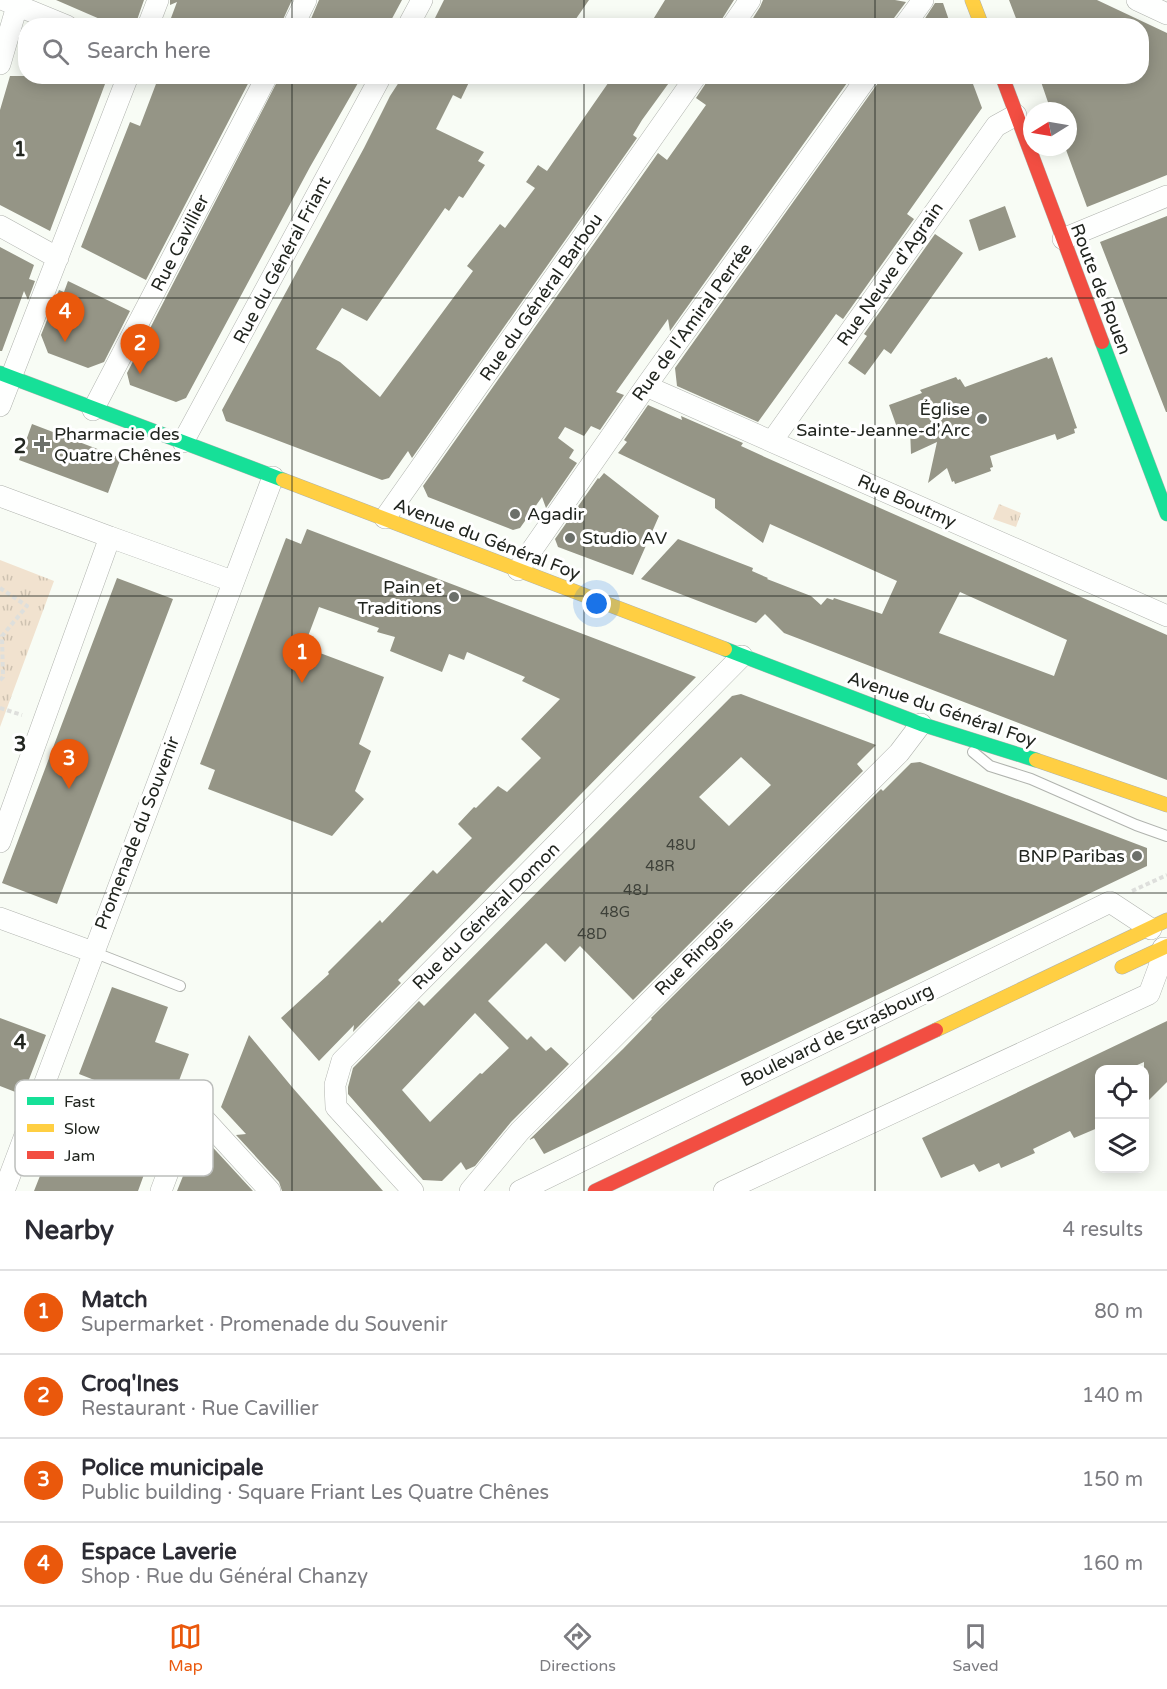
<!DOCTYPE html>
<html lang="en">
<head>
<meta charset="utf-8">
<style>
  :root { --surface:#fff; --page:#f7f7f7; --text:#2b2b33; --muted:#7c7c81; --line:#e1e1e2; --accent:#ea580c }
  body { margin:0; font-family:"Varela Round",sans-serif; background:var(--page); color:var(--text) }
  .controls { position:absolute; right:18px; bottom:18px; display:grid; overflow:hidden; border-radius:12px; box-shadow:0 3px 15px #0003 }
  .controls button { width:54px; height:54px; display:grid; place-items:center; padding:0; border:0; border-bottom:2px solid var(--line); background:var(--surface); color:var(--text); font:30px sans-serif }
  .compass { position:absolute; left:1023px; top:102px; width:54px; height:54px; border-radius:50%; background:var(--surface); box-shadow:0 3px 15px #0003; rotate:259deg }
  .you { position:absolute; left:597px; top:604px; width:21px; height:21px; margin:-15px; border:4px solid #fff; border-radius:50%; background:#1a73e8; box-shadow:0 0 0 9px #1a73e833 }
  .badge { display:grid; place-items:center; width:39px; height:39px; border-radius:50%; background:var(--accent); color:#fff; font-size:20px; font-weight:700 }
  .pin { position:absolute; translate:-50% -50px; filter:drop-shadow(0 2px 3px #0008) }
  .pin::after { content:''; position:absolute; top:32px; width:21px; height:18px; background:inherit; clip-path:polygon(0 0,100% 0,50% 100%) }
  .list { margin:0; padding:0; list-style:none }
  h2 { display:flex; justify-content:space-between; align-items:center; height:78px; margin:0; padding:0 24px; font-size:26px }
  h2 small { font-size:20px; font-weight:400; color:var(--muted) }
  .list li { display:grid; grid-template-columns:39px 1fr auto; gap:18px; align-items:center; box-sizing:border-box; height:84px; padding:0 24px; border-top:2px solid var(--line) }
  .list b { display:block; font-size:22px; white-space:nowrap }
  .list p { margin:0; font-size:20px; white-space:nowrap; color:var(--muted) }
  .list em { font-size:20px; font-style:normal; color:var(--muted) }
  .icon { flex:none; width:33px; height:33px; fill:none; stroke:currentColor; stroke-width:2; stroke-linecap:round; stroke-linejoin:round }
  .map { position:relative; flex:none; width:1167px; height:1191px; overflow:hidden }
  .search { position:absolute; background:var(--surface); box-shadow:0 3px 15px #0003; left:18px; right:18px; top:18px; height:66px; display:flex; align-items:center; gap:15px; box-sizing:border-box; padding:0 21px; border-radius:24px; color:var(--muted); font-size:22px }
  .sheet { height:414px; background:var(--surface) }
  nav { display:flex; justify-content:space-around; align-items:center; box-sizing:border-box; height:84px; border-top:2px solid var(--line); background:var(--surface); font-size:16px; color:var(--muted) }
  nav a { display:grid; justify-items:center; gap:3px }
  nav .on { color:var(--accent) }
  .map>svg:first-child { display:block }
</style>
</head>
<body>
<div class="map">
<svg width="1167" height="1191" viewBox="0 0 1167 1191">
  <defs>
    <pattern id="park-tufts" width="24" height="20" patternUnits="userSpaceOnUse" patternTransform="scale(1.5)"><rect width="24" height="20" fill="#f1e2cf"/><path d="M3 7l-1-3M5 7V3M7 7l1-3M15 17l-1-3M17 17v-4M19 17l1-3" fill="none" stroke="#cec2b1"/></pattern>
  </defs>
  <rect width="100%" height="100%" fill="#f8fcf5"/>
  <path fill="url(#park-tufts)" d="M999 504 1021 513 1016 527 993 519Z
    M0 560 54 581 0 727Z"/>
  <path fill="#959586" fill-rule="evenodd" d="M56 0H144L137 20 124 26H116Z
    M170 0H292L280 26H227L218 22 217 26H168L177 2 170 5Z
    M319 0H402L388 26H308Z
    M444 0H589L571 26H431Z
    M665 0H734L722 19 719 26H649Z
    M763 0H895L906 2 894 18 891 26H806L798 20 794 26H748L760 7Z
    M1009 0H1097L1167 33V175L1087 207 1065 147H1068V111H1051L1039 76H1142V26H1019Z
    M935 3H943L951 26H920Z
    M10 76H108L50 231 0 205V110Z
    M159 76H252L146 280 81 247 130 122 140 126Z
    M280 76H362L310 167 186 398 176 402 130 385 127 373Z
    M403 76H472L461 99 453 95 436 129 484 152 478 161 485 165 463 198 459 196 449 211 445 208 367 321 342 308 316 349 340 362 380 397 473 271 467 266 500 224 505 228 535 188 526 182 538 165 547 171 613 76H680L675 83 671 80 642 120 633 135 637 138 412 458 408 451 389 478 382 480 226 421 222 410 364 148 390 96Z
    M709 76H852L670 331 668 319 616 392 624 395 600 430 591 426 584 436 565 427 558 438 574 450 569 458 577 463 546 508 542 497 520 528 513 530 428 497 423 486 658 153 667 160 706 105 696 98 706 83Z
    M881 76H970L982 108 907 214 914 219 843 319 836 314 758 422 677 386 675 368 878 83Z
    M1005 206 1016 237 979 251 969 220Z
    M1167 216V412H1166L1100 242Z
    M935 234 963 253 891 354 884 349 865 375 848 363 867 336 864 334Z
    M0 247 34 265 29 279 35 281 28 300 24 291 2 351H0Z
    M68 281 130 311 104 362 88 368 48 353 41 335 59 290 64 292Z
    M1047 357 1048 359 1052 357 1077 428 1074 429 1075 433 1057 440 1055 434 990 456 993 467 990 468 991 471 955 484 954 481 952 482 947 468 928 483 937 442 911 454 910 429 899 433 889 405 922 393 920 390 956 377 958 380 960 379 965 387Z
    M648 405 682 420 681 416 743 443 741 446 767 458 1167 635V780L784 633 765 614 756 623 641 579 678 539 753 568 752 571 768 578 767 579 811 596 821 605 827 598 833 600 834 598 882 614 897 581 770 524 763 543 715 508V499L618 453 627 442 624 440ZM960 592 1067 640 1054 676 939 633Z
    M32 424 121 458 108 493 19 460Z
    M604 473 659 516 633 575 558 547 555 539 598 478 599 479Z
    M307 529 696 677 398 980 401 983 353 1032 354 1025 319 1061 281 1018 329 974 328 972 380 920 382 923 433 870 437 874 472 838 458 824 474 807 476 808 498 786 507 792 541 758 521 739 560 699 522 681 525 677 467 652 464 660 449 654 442 672 390 651 395 637 377 632 379 628 319 607 304 647 384 677 359 744 371 751 355 791 364 799 332 836 208 789 215 770 200 764 286 538 301 544Z
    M117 578 173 599 57 904 2 883Z
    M741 694 876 745 857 764 863 771 633 1000 580 946 565 962 546 943 488 1001 527 1040 531 1036 546 1051 551 1047 569 1064 511 1122 475 1166 466 1170 461 1162 442 1181 423 1180 348 1094V1087L353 1068 419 1001 424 1006 732 696ZM741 757 771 785 729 826 699 797ZM475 1013 509 1048 482 1074 480 1073 430 1122 402 1090Z
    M920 762 1147 848V866L544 1154 534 1138 529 1140 623 1049 652 1019 651 1018 881 789 883 791 911 763Z
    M112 987 168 1007 155 1042 189 1054 150 1158 138 1191H34L53 1143 78 1133 116 1147 135 1096 79 1074Z
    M0 1018 46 1035 23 1095 0 1086Z
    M1167 1021V1082L1144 1105V1062L1126 1070H1100V1127L1074 1138 1070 1131 1033 1149 1035 1153 1001 1168 999 1163 979 1172 974 1164 941 1178 922 1138Z
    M249 1035 292 1087 383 1191H282L279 1182 236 1135 246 1134 221 1107Z
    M206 1140 253 1191H177L197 1141Z"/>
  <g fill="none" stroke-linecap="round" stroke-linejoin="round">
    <g stroke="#b0b3ae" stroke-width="12">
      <path id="lane" d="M973 752 990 766 1031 779 1136 825 1167 836
        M93 952 180 986"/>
    </g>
    <g stroke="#b0b3ae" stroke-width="22">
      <path id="street" d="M4 0 67 26
        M1137 0 1167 14
        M148 26 158 0
        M293 26 306 0
        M408 26 422 0
        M732 26 750 0
        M904 26 923 0
        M0 64 17 6
        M0 226 58 258
        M1063 239 1167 196
        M646 386 1167 616
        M0 406 128 76
        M93 410 267 76
        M772 441 996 126 1016 115
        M183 442 381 76
        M0 496 110 537
        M385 518 696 76
        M518 570 646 386 868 76
        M0 842 110 537 232 581
        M0 918 93 952
        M4 1191 273 477
        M161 1191 182 1135 193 1122 206 1121 270 1191
        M413 1191 336 1107 335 1085 342 1061 742 656
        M470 1191 520 1131 899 753 921 724
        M520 1191 1110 902 1151 929
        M724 1191 1149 994 1159 967 1163 948"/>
    </g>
    <g stroke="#b0b3ae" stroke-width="15">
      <path id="fast" d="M1102 342 1167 514
        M0 373 283 480
        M725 649 921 724 1036 760"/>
    </g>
    <g stroke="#b0b3ae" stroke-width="15">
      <path id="slow" d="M972 0 982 26
        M283 480 725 649
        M1036 760 1167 805
        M1122 967 1167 946
        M936 1030 1167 920"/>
    </g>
    <g stroke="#b0b3ae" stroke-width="15">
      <path id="jam" d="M1002 76 1102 342
        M595 1191 936 1030"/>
    </g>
    <path stroke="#dedfdc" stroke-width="4" stroke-dasharray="4.5 3" stroke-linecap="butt" d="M0 588 27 606 2 636 3 677 0 680
      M0 708 22 715
      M1132 891 1167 875"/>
    <use href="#lane" stroke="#fefffe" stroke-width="10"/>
    <use href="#street" stroke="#fefffe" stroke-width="21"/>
    <use href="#fast" stroke="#16e098" stroke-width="14"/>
    <use href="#slow" stroke="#ffcf43" stroke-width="14"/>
    <use href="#jam" stroke="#f24e42" stroke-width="14"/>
  </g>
  <path fill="none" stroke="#21251f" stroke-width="1.5" stroke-opacity="0.55" d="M292 0V26M584 0V26M875 0V26M292 76V1191M584 76V1191M875 76V1191M0 298H1167M0 596H1167M0 893H1167"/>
  <g fill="#6c706a" stroke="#fff" stroke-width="2">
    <circle cx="982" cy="419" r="6"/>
    <path d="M39 435h6v6h6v6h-6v6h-6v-6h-6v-6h6z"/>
    <circle cx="515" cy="514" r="6"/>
    <circle cx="570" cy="538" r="6"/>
    <circle cx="454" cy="597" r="6"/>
    <circle cx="1137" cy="856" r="6"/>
  </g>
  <g text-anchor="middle" stroke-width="6" stroke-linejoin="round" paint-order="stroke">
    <g font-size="15" fill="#3e4139">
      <text x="681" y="850">48U</text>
      <text x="660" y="871">48R</text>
      <text x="636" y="895">48J</text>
      <text x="615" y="917">48G</text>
      <text x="592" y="939">48D</text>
    </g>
    <g font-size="18" fill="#21251f" stroke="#fff">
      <text transform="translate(180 243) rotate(-63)" y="6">Rue Cavillier</text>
      <text transform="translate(282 260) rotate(-62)" y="6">Rue du Général Friant</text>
      <text transform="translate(890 274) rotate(-55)" y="6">Rue Neuve d'Agrain</text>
      <text transform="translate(1101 289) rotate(69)" y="6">Route de Rouen</text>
      <text transform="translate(541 297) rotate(-55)" y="6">Rue du Général Barbou</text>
      <text transform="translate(692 322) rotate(-54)" y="6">Rue de l'Amiral Perrée</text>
      <text transform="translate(907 501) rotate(24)" y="6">Rue Boutmy</text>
      <text transform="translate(487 539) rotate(21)" y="6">Avenue du Général Foy</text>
      <text transform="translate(942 709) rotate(19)" y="6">Avenue du Général Foy</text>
      <text transform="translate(137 833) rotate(-69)" y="6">Promenade du Souvenir</text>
      <text transform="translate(486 916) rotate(-45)" y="6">Rue du Général Domon</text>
      <text transform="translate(694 956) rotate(-45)" y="6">Rue Ringois</text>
      <text transform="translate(837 1035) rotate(-26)" y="6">Boulevard de Strasbourg</text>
    </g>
    <g font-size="18" fill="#21251f" stroke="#fff" text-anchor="end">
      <text x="970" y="415">Église<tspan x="970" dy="21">Sainte-Jeanne-d'Arc</tspan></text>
      <text x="54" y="440" text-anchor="start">Pharmacie des<tspan x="54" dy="21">Quatre Chênes</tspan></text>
      <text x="527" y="520" text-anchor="start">Agadir</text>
      <text x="582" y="544" text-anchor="start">Studio AV</text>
      <text x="442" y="593">Pain et<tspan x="442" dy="21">Traditions</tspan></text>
      <text x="1125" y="862">BNP Paribas</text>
    </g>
  </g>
  <rect x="15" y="1080" width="198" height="96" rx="9" fill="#fff" stroke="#bcbebc" stroke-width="1.5"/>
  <rect x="27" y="1097" width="27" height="8" fill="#16e098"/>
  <rect x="27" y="1124" width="27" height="8" fill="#ffcf43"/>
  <rect x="27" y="1151" width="27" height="8" fill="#f24e42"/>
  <g font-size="16" fill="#21251f">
    <text x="64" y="1107">Fast</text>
    <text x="64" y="1134">Slow</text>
    <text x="64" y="1161">Jam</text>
  </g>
  <g font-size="20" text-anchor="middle" font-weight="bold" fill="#21251f" stroke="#fff" stroke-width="6" stroke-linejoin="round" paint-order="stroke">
    <text x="20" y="156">1</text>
    <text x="20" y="453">2</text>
    <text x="20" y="751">3</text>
    <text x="20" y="1049">4</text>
  </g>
</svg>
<div class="controls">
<button><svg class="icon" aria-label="locate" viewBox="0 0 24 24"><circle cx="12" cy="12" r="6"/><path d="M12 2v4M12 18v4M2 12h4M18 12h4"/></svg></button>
<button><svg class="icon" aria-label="layers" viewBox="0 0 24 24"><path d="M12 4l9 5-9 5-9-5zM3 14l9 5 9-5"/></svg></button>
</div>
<svg class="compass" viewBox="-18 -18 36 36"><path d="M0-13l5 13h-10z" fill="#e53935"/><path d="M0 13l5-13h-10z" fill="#7c7c81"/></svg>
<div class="you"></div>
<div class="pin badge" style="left:302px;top:683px">1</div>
<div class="pin badge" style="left:140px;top:374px">2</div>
<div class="pin badge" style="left:69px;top:789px">3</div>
<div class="pin badge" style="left:65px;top:342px">4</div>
<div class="search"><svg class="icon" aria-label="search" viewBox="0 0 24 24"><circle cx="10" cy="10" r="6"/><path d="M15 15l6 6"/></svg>Search here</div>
</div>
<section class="sheet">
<h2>Nearby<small>4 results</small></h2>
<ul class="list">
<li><span class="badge">1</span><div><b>Match</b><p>Supermarket · Promenade du Souvenir</p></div><em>80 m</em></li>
<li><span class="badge">2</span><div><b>Croq'Ines</b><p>Restaurant · Rue Cavillier</p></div><em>140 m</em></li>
<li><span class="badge">3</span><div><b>Police municipale</b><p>Public building · Square Friant Les Quatre Chênes</p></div><em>150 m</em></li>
<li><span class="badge">4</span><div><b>Espace Laverie</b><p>Shop · Rue du Général Chanzy</p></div><em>160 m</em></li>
</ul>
</section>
<nav>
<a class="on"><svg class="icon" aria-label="map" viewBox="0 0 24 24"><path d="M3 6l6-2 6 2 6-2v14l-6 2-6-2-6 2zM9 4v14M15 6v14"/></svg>Map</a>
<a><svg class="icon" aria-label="directions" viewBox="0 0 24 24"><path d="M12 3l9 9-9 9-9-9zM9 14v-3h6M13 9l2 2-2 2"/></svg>Directions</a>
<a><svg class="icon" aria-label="saved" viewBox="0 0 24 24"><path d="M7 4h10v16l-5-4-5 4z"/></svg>Saved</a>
</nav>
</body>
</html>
